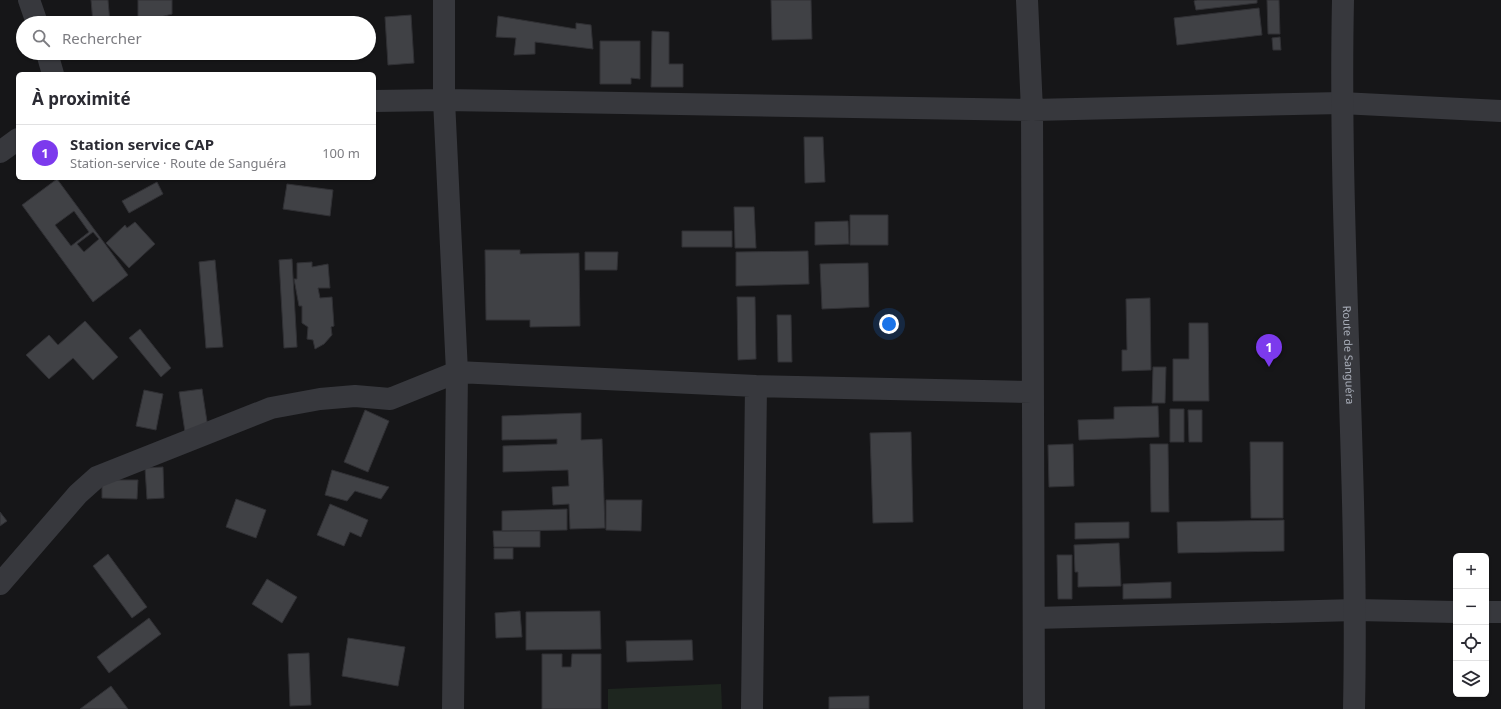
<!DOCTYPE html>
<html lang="fr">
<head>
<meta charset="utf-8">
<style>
  :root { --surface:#fff; --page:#f7f7f7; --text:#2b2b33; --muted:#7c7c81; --line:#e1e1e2; --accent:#7c3aed }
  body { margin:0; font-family:"Noto Sans",sans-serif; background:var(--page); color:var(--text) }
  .controls { position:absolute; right:12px; bottom:12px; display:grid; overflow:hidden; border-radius:6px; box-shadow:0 1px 3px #0004 }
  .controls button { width:36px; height:36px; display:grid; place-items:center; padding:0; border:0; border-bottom:1px solid var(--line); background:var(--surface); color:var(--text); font:20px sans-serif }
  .you { position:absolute; left:889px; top:324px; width:14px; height:14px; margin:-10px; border:3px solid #fff; border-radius:50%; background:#1a73e8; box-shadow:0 0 0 6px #1a73e833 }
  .badge { display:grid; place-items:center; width:26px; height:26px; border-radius:50%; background:var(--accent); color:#fff; font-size:13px; font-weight:700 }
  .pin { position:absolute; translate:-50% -33px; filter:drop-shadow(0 1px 2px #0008) }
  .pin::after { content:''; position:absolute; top:21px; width:14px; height:12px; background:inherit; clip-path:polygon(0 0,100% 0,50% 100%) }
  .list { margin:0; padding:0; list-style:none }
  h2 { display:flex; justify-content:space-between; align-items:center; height:52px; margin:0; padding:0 16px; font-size:17px }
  h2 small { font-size:13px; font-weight:400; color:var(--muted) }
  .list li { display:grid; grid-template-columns:26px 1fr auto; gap:12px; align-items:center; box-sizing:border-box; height:56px; padding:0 16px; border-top:1px solid var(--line) }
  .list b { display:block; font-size:15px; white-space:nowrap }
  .list p { margin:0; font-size:13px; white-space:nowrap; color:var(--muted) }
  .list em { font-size:13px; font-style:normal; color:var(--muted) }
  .icon { flex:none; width:22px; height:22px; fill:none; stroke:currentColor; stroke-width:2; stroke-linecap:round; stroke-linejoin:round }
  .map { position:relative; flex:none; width:1501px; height:709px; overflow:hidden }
  .search { position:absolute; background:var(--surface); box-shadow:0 1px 3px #0004; left:16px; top:16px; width:360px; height:44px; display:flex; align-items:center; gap:10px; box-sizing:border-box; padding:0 14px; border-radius:22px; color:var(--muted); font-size:15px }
  .panel { position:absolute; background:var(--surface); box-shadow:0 1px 3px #0004; left:16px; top:72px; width:360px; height:108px; border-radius:6px }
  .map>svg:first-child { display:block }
</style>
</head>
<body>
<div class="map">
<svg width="1501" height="709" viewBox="0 0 1501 709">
  <rect width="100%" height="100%" fill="#161618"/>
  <path fill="#1e261f" d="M721 684 722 709H608V689Z"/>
  <path fill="#404145" stroke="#303034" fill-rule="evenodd" d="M91 0H108L110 23H93Z
    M138 0H172V14L138 23Z
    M771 0H811L812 39 772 40Z
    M1197 0H1257V3L1196 10 1194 1Z
    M1267 0H1279L1280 34H1268Z
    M1259 8 1262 35 1177 45 1174 18Z
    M411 15 414 63 388 65 385 17Z
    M498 16 576 29V23L591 25 593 49 535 42V54L514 55 516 38 496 37Z
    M652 31 669 32V64H683V87H651Z
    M1280 37 1281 50H1273L1272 38Z
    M600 41H640V79L631 78V84H600Z
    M804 137H823L825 182 805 183Z
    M57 179 128 275 93 302 22 205ZM74 211 89 232 71 246 55 225ZM93 232 99 239 84 252 77 244Z
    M157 182 163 194 129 213 122 201Z
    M287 184 333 190 330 216 283 209Z
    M734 207H754L756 248H735Z
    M850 215H888V245H850Z
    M848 221 849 244 815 245V222Z
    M135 222 155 244 129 268 106 243 125 225 127 228Z
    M682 231H732V247H682Z
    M485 250H520V254L579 253 580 326 530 327V320H486Z
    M808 251 809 284 736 286V252Z
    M585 252H618L617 270H585Z
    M292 259 297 347 284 348 279 260Z
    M215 260 223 347 206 348 199 262Z
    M312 262V267L328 264 330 288H318L320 298 332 297 334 326 331 327 332 335 324 344 315 349 313 340 307 339 308 327 302 323V306H299L294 279H297V263Z
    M868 263 869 307 822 309 820 264Z
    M737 297H755L756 359 738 360Z
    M1150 298 1151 370 1122 371V350H1127L1126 299Z
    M777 315H791L792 362H778Z
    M85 321 118 357 93 380 73 358 49 379 26 355 49 335 58 345Z
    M1189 323H1208L1209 401H1173V359H1189Z
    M140 329 171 368 161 377 129 338Z
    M1153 367H1166L1165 403H1152Z
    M202 389 208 428 185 432 179 392Z
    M144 390 163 394 156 430 136 426Z
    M1158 406 1159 437 1079 440 1078 420 1114 419V407Z
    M1170 409H1184V442H1170Z
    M365 410 389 421 368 472 344 462Z
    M1188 410H1202V442H1189Z
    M581 413V440L602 439 605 528 570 529 569 504 553 505 552 487 569 486 568 470 503 472V446L557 444V439L502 440V416Z
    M911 432 913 522 873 523 870 433Z
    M1250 442H1283V518H1251Z
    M1073 444 1074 486 1049 487 1048 445Z
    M1150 444H1168L1169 512H1151Z
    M163 467 164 498 147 499 145 468Z
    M332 470 389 487 381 499 355 491 347 501 325 495Z
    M102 480H138L137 499 102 498Z
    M236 499 266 510 256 538 226 527Z
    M606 500H642L641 531 606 530Z
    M330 504 368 520 361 537 350 532 344 546 317 535Z
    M567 509V530L502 531V511Z
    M0 512 7 521 0 526Z
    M1284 520V551L1178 553 1177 522Z
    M1129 522V538L1075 539V523Z
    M493 531H540V547H494Z
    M1119 543 1121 586 1078 587V572H1075L1074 545Z
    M494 548H513V559H494Z
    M108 554 147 607 132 618 93 566Z
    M1057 555H1072V599H1058Z
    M267 579 297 597 282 623 252 604Z
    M1171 582V598L1123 599V584Z
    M520 611 522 637 496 638 495 613Z
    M600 611 601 649 526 650V612Z
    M149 618 161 634 109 673 97 657Z
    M348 638 405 647 398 686 342 676Z
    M692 640 693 660 627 662 626 641Z
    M309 653 311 705 290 706 288 654Z
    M542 654H562V667H571L572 654H601V709H542Z
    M111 686 128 709H80Z
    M869 696V709H829V697Z"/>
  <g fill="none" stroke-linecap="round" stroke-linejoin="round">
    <path stroke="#37383d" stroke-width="22" d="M29 0 37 23
      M444 0V100L457 372 453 709
      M1027 0 1032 110 1034 709
      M47 53 53 74
      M374 101 444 100 1032 110 1341 103 1501 111
      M0 152 18 139
      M0 584 78 494 97 477 271 408 320 399 355 396 390 399 457 372 756 386 1033 392
      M1486 612H1501
      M1034 618 1356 610 1456 612
      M752 709 756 386"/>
    <path stroke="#37383d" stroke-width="22" id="s1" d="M1343 0C1338 236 1359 473 1354 709"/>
  </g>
  <g text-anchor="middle" stroke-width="3" stroke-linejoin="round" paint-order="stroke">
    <g font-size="11" fill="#a8adb8" stroke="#111113">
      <text dy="4" stroke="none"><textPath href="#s1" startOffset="355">Route de Sanguéra</textPath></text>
    </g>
  </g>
</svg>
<div class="controls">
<button>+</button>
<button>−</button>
<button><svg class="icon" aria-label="locate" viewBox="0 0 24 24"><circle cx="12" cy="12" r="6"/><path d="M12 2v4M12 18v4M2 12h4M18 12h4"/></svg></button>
<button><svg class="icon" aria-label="layers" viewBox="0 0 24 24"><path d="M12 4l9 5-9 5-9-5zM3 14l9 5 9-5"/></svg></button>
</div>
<div class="you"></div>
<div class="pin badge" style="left:1269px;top:367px">1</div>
<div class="search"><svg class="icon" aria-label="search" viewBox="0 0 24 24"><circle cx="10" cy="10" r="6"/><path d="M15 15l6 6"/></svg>Rechercher</div>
<section class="panel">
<h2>À proximité<small></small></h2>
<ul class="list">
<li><span class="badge">1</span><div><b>Station service CAP</b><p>Station-service · Route de Sanguéra</p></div><em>100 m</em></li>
</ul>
</section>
</div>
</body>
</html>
